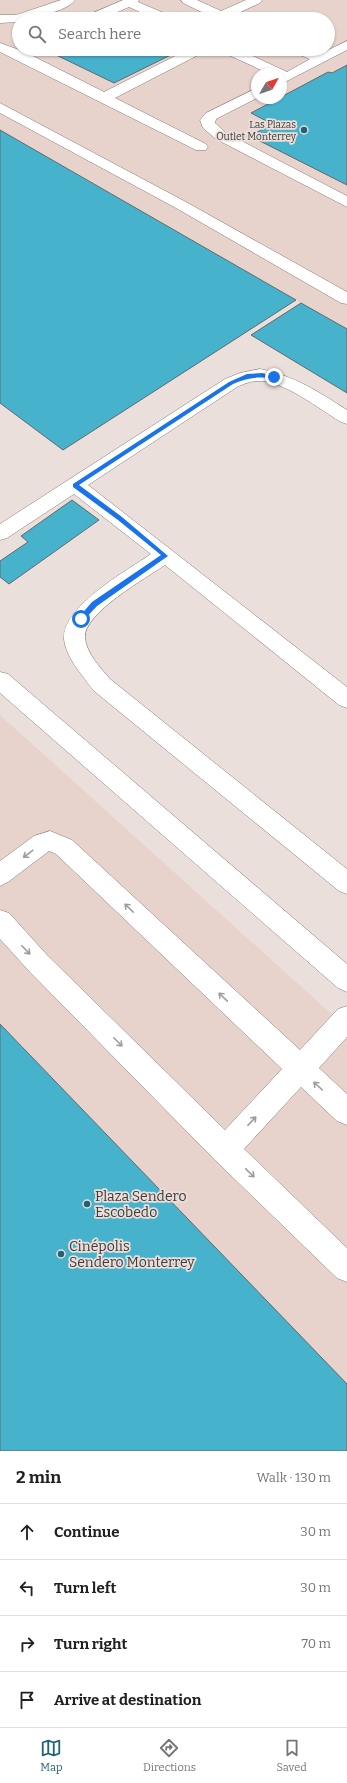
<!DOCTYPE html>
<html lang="en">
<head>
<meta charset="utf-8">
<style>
  :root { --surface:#fff; --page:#f6f6f6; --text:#202124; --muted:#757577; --line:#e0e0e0; --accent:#1f6475 }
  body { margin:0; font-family:Bitter,serif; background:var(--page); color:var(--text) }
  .compass { position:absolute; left:251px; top:68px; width:36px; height:36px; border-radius:50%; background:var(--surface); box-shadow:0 1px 3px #0004; rotate:50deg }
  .stop { position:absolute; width:12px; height:12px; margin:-9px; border:3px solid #1a73e8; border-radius:50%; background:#fff }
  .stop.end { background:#1a73e8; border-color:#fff; box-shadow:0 1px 4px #0008 }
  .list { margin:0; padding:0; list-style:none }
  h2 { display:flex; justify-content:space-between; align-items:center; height:52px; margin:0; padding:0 16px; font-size:17px }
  h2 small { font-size:13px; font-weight:400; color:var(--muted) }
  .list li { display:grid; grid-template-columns:26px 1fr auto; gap:12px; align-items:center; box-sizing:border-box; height:56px; padding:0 16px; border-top:1px solid var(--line) }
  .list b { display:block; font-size:15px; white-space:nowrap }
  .list em { font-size:13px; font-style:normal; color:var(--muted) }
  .icon { flex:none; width:22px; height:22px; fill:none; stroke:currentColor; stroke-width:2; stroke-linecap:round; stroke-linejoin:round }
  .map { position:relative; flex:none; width:347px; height:1451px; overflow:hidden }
  .search { position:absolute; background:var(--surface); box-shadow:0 1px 3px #0004; left:12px; right:12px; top:12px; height:44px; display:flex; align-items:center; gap:10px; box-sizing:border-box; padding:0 14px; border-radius:22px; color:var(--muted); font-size:15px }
  .sheet { height:276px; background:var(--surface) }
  nav { display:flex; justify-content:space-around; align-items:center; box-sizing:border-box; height:56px; border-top:1px solid var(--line); background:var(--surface); font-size:11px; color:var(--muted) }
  nav a { display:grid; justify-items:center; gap:2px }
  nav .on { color:var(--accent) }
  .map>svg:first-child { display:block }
</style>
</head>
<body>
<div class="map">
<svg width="347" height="1451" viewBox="0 0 347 1451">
  <rect width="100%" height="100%" fill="#ebdfdb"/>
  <path fill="#e7d3cc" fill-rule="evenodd" d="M3 0H347V329L0 130V1ZM19 19H328V49H19ZM257 74H281V98H257Z
    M0 715 347 1028V1451H0Z"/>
  <path fill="#46b2cc" stroke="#5f6a6d" d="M136 14 148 19H125Z
    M57 49H183L114 83 50 52Z
    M347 65V185L250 136 272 124 251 113 328 72 332 73Z
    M0 130 296 300 63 450 0 403Z
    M301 303 347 329V393L251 335Z
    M72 500 99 520 9 584 0 577V561L28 542 21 536Z
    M0 1024 347 1384V1451H0Z"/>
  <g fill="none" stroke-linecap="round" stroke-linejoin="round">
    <g stroke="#847976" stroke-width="1">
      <path id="minor" d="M61 0H75C68 11 32 19 19 19V22L0 23V15H16Z
        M123 0H139L138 2 171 16 172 19H155L129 7 102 19H85L86 16Z
        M181 0H197L221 11 246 0H262L260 3 232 16 234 19H216L183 3Z
        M347 41V50L281 84V74H270L222 52 220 49H238L287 72 310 59 292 52 290 49H309L320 54Z
        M0 43 25 52 104 92 189 49H206L204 52 115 98 206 144 208 147 206 150H196L0 52Z
        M257 88V98L216 119 215 123 226 133 347 196V207L216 139 203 128 200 120 206 113Z
        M0 103 186 202 347 292V304L341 303 176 208 0 113Z
        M260 369C293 375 319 392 347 410V424L341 422C319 409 283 380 258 381 250 381 244 384 237 387L88 485 347 687V708L339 705 165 565C146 578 84 613 85 637 86 653 100 667 110 679L347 869V894L339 891 94 691C83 676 66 658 64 639 62 606 128 570 151 554L74 494 7 538 0 540V524L225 379 240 373Z
        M0 672 8 674 347 964V992L338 988 0 693Z
        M50 831 72 840 300 1050 338 1009 347 1006V1037L319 1068 347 1094V1125L337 1121 301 1087 244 1149 347 1248V1282L337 1278 215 1160 29 971 0 939V910L9 913 47 955 225 1130 282 1069 56 854 49 851 8 882 0 886V861L34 836Z"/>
    </g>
    <use href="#minor" fill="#fff" fill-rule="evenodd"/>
  </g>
  <defs><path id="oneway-shaft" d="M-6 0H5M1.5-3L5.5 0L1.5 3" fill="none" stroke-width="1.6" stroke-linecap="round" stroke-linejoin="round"/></defs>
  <g stroke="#a09d9c">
    <use href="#oneway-shaft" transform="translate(28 854) rotate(143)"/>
    <use href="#oneway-shaft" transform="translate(129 908) rotate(-136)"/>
    <use href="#oneway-shaft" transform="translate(26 950) rotate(46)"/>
    <use href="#oneway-shaft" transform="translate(223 997) rotate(-136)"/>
    <use href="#oneway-shaft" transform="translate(118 1042) rotate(45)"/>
    <use href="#oneway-shaft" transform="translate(318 1086) rotate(-138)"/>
    <use href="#oneway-shaft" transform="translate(252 1121) rotate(-47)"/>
    <use href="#oneway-shaft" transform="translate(250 1173) rotate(44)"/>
  </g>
  <path fill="#1a73e8" d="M262 373 277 377 274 379C258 376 248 378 233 384L79 485 122 517 168 556 97 606 83 621H79V617L92 602 161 555 118 520 73 487V484L229 382 247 374Z"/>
  <g fill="#1f6475" stroke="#ebdfdb" stroke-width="1.5">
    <circle cx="304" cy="130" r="4"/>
    <circle cx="87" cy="1204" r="4"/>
    <circle cx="61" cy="1254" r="4"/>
  </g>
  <g text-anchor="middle" stroke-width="3.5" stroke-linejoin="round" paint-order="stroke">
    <g font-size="10" fill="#403b3a" stroke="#ebdfdb" text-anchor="end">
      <text x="296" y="128">Las Plazas<tspan x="296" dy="12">Outlet Monterrey</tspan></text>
    </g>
    <g font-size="14" fill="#403b3a" stroke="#ebdfdb" text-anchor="start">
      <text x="95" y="1201">Plaza Sendero<tspan x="95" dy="16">Escobedo</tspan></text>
      <text x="69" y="1251">Cinépolis<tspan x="69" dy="16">Sendero Monterrey</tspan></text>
    </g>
  </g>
</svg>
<svg class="compass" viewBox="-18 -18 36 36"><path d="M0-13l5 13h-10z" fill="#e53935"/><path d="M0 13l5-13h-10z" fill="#757577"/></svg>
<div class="stop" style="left:81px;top:619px"></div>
<div class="stop end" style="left:274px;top:377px"></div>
<div class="search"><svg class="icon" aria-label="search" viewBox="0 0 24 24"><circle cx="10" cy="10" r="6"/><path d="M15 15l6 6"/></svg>Search here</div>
</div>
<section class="sheet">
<h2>2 min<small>Walk · 130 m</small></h2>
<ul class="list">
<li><svg class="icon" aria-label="ahead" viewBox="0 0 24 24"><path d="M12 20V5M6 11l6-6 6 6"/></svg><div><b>Continue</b></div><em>30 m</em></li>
<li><svg class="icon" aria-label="left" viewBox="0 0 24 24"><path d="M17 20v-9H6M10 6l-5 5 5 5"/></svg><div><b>Turn left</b></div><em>30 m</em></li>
<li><svg class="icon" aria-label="right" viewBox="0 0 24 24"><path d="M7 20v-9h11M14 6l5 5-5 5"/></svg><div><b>Turn right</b></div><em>70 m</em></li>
<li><svg class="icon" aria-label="arrive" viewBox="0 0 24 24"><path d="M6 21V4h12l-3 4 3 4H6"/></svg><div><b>Arrive at destination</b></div></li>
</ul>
</section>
<nav>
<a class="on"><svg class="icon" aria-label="map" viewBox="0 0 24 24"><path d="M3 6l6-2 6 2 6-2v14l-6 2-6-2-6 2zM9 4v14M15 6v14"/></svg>Map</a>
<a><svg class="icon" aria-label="directions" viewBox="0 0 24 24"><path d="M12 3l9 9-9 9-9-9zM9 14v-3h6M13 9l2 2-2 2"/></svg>Directions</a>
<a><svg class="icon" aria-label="saved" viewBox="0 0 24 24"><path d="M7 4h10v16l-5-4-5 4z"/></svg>Saved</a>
</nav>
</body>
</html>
